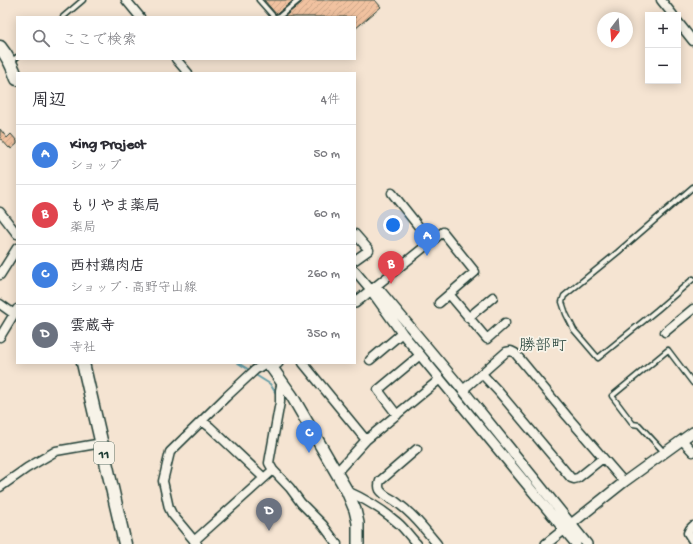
<!DOCTYPE html>
<html lang="ja">
<head>
<meta charset="utf-8">
<style>
  :root { --surface:#fff; --page:#f2f2f3; --text:#2b2b33; --muted:#7c7c81; --line:#e1e1e2; --accent:#111827 }
  body { margin:0; font-family:"Gochi Hand","Klee One",sans-serif; background:var(--page); color:var(--text) }
  .controls { position:absolute; right:12px; top:12px; display:grid; overflow:hidden; border-radius:0px; box-shadow:0 2px 10px #0003 }
  .controls button { width:36px; height:36px; display:grid; place-items:center; padding:0; border:0; border-bottom:1px solid var(--line); background:var(--surface); color:var(--text); font:20px sans-serif }
  .compass { position:absolute; left:597px; top:12px; width:36px; height:36px; border-radius:50%; background:var(--surface); box-shadow:0 2px 10px #0003; rotate:196deg }
  .you { position:absolute; left:393px; top:225px; width:14px; height:14px; margin:-10px; border:3px solid #fff; border-radius:50%; background:#1a73e8; box-shadow:0 0 0 6px #1a73e833 }
  .badge { display:grid; place-items:center; width:26px; height:26px; border-radius:50%; background:var(--accent); color:#fff; font-size:13px; font-weight:700 }
  .pin { position:absolute; translate:-50% -33px; filter:drop-shadow(0 1px 2px #0008) }
  .pin::after { content:''; position:absolute; top:21px; width:14px; height:12px; background:inherit; clip-path:polygon(0 0,100% 0,50% 100%) }
  .list { margin:0; padding:0; list-style:none }
  h2 { display:flex; justify-content:space-between; align-items:center; height:52px; margin:0; padding:0 16px; font-size:17px }
  h2 small { font-size:13px; font-weight:400; color:var(--muted) }
  .list li { display:grid; grid-template-columns:26px 1fr auto; gap:12px; align-items:center; box-sizing:border-box; height:60px; padding:0 16px; border-top:1px solid var(--line) }
  .list b { display:block; font-size:15px; white-space:nowrap }
  .list p { margin:0; font-size:13px; white-space:nowrap; color:var(--muted) }
  .list em { font-size:13px; font-style:normal; color:var(--muted) }
  .icon { flex:none; width:22px; height:22px; fill:none; stroke:currentColor; stroke-width:2; stroke-linecap:round; stroke-linejoin:round }
  .map { position:relative; flex:none; width:693px; height:544px; overflow:hidden }
  .search { position:absolute; background:var(--surface); box-shadow:0 2px 10px #0003; left:16px; top:16px; width:340px; height:44px; display:flex; align-items:center; gap:10px; box-sizing:border-box; padding:0 14px; border-radius:0px; color:var(--muted); font-size:15px }
  .panel { position:absolute; background:var(--surface); box-shadow:0 2px 10px #0003; left:16px; top:72px; width:340px; height:292px; border-radius:0px }
  .map>svg:first-child { display:block }
</style>
</head>
<body>
<div class="map">
<svg width="693" height="544" viewBox="0 0 693 544">
  <defs>
    <pattern id="building-hatch" width="6" height="6" patternUnits="userSpaceOnUse"><rect width="6" height="6" fill="#f1c2a0"/><path d="M-1 1l2-2M0 6l6-6M5 7l2-2" fill="none" stroke="#cea88a"/></pattern>
  </defs>
  <rect width="100%" height="100%" fill="#f5e4d2"/>
  <filter id="ink" filterUnits="userSpaceOnUse"><feTurbulence type="fractalNoise" baseFrequency=".025" numOctaves="2"/><feDisplacementMap in="SourceGraphic" scale="8" xChannelSelector="R" yChannelSelector="G"/><feConvolveMatrix kernelMatrix="1 2 1 2 8 2 1 2 1" color-interpolation-filters="sRGB"/></filter>
  <g filter="url(#ink)">
    <g fill="none" stroke-linecap="round" stroke-linejoin="round">
      <path stroke="#659ea8" stroke-width="2" d="M238 363 251 371
        M254 374 270 384 277 395"/>
    </g>
    <path fill="url(#building-hatch)" stroke="#1f3d34" d="M264 0H294L278 13 276 14Z
      M302 0H375L381 7 355 29V17H284L301 3Z
      M0 129 7 138 11 134 17 141V144L11 149 10 147 9 148 0 138Z"/>
    <g fill="none" stroke-linecap="round" stroke-linejoin="round">
      <g stroke="#1f3d34" stroke-width="7">
        <path id="service" d="M259 0 274 17
          M63 17 83 0
          M277 17 280 16 299 0
          M11 62 17 57
          M693 187 618 252 564 296 562 302 566 314 574 330 598 358 657 310 693 279
          M664 452 639 425 633 424 612 396 668 350 693 383"/>
      </g>
      <g stroke="#1f3d34" stroke-width="11">
        <path id="minor" d="M126 0 140 17
          M661 0 673 15
          M678 22 693 41
          M176 59 188 73
          M392 193 431 242
          M0 212 17 234
          M355 234 369 250 355 260
          M355 271 371 290 443 232 475 272 439 303
          M0 275 17 248
          M449 294 487 339 505 323
          M0 304 14 314
          M468 318 493 297
          M665 332 693 309
          M0 337 17 309
          M370 360 402 333
          M303 363 366 440
          M482 374 498 391 571 478 574 479 578 478 603 458
          M282 381 280 390V402L270 457 269 463 273 470 290 488 301 503 323 525 337 544
          M463 390 506 352 511 351 515 353 567 416 624 482
          M397 415 378 390 420 355
          M202 421 210 427 264 478
          M682 440 693 452
          M417 449 380 481C379 484 378 486 380 490 383 495 390 498 395 501 412 513 424 528 437 544
          M336 473 366 440 440 379
          M0 487 27 468 56 451 102 443
          M347 491C365 499 383 510 398 523 405 529 410 537 417 544
          M693 526 690 529 688 533 693 541
          M194 541 273 470
          M197 544 172 514 169 508 163 481 170 452 226 397 255 370 266 363"/>
      </g>
      <g stroke="#1f3d34" stroke-width="12">
        <path id="tertiary" d="M371 290 381 292 463 390 587 544
          M371 290 402 333 576 544
          M355 303 371 290
          M272 368 278 363
          M546 544 624 482 693 432"/>
      </g>
      <g stroke="#1f3d34" stroke-width="14">
        <path id="secondary" d="M267 363 272 368 292 396 347 491 355 510 358 523V544"/>
      </g>
      <g stroke="#1f3d34" stroke-width="15">
        <path id="primary" d="M0 47C8 57 13 67 17 79
          M83 363 125 544"/>
      </g>
      <use href="#service" stroke="#f7f3e8" stroke-width="4"/>
      <use href="#minor" stroke="#f7f3e8" stroke-width="8"/>
      <use href="#tertiary" stroke="#f7f3e8" stroke-width="9"/>
      <use href="#secondary" stroke="#f7f3e8" stroke-width="11"/>
      <use href="#primary" stroke="#f7f3e8" stroke-width="12"/>
    </g>
  </g>
  <g text-anchor="middle" stroke-width="3.5" stroke-linejoin="round" paint-order="stroke">
    <rect fill="#f7f3e8" stroke="#60746a" stroke-width="1" x="94" y="442" width="20" height="22" rx="3"/>
    <g font-size="13" font-weight="bold" fill="#1f3d34">
      <text x="104" y="458">11</text>
    </g>
    <g font-size="16" fill="#1f3d34" stroke="#f7f3e8">
      <text x="543" y="350">勝部町</text>
    </g>
  </g>
</svg>
<div class="controls">
<button>+</button>
<button>−</button>
</div>
<svg class="compass" viewBox="-18 -18 36 36"><path d="M0-13l5 13h-10z" fill="#e53935"/><path d="M0 13l5-13h-10z" fill="#7c7c81"/></svg>
<div class="you"></div>
<div class="pin badge" style="left:427px;top:256px;background:#3f7fe0">A</div>
<div class="pin badge" style="left:391px;top:284px;background:#e0444e">B</div>
<div class="pin badge" style="left:309px;top:453px;background:#3f7fe0">C</div>
<div class="pin badge" style="left:269px;top:531px;background:#6b7280">D</div>
<div class="search"><svg class="icon" aria-label="search" viewBox="0 0 24 24"><circle cx="10" cy="10" r="6"/><path d="M15 15l6 6"/></svg>ここで検索</div>
<section class="panel">
<h2>周辺<small>4件</small></h2>
<ul class="list">
<li><span class="badge" style="background:#3f7fe0">A</span><div><b>King Project</b><p>ショップ</p></div><em>50 m</em></li>
<li><span class="badge" style="background:#e0444e">B</span><div><b>もりやま薬局</b><p>薬局</p></div><em>60 m</em></li>
<li><span class="badge" style="background:#3f7fe0">C</span><div><b>西村鶏肉店</b><p>ショップ · 高野守山線</p></div><em>260 m</em></li>
<li><span class="badge" style="background:#6b7280">D</span><div><b>雲蔵寺</b><p>寺社</p></div><em>350 m</em></li>
</ul>
</section>
</div>
</body>
</html>
